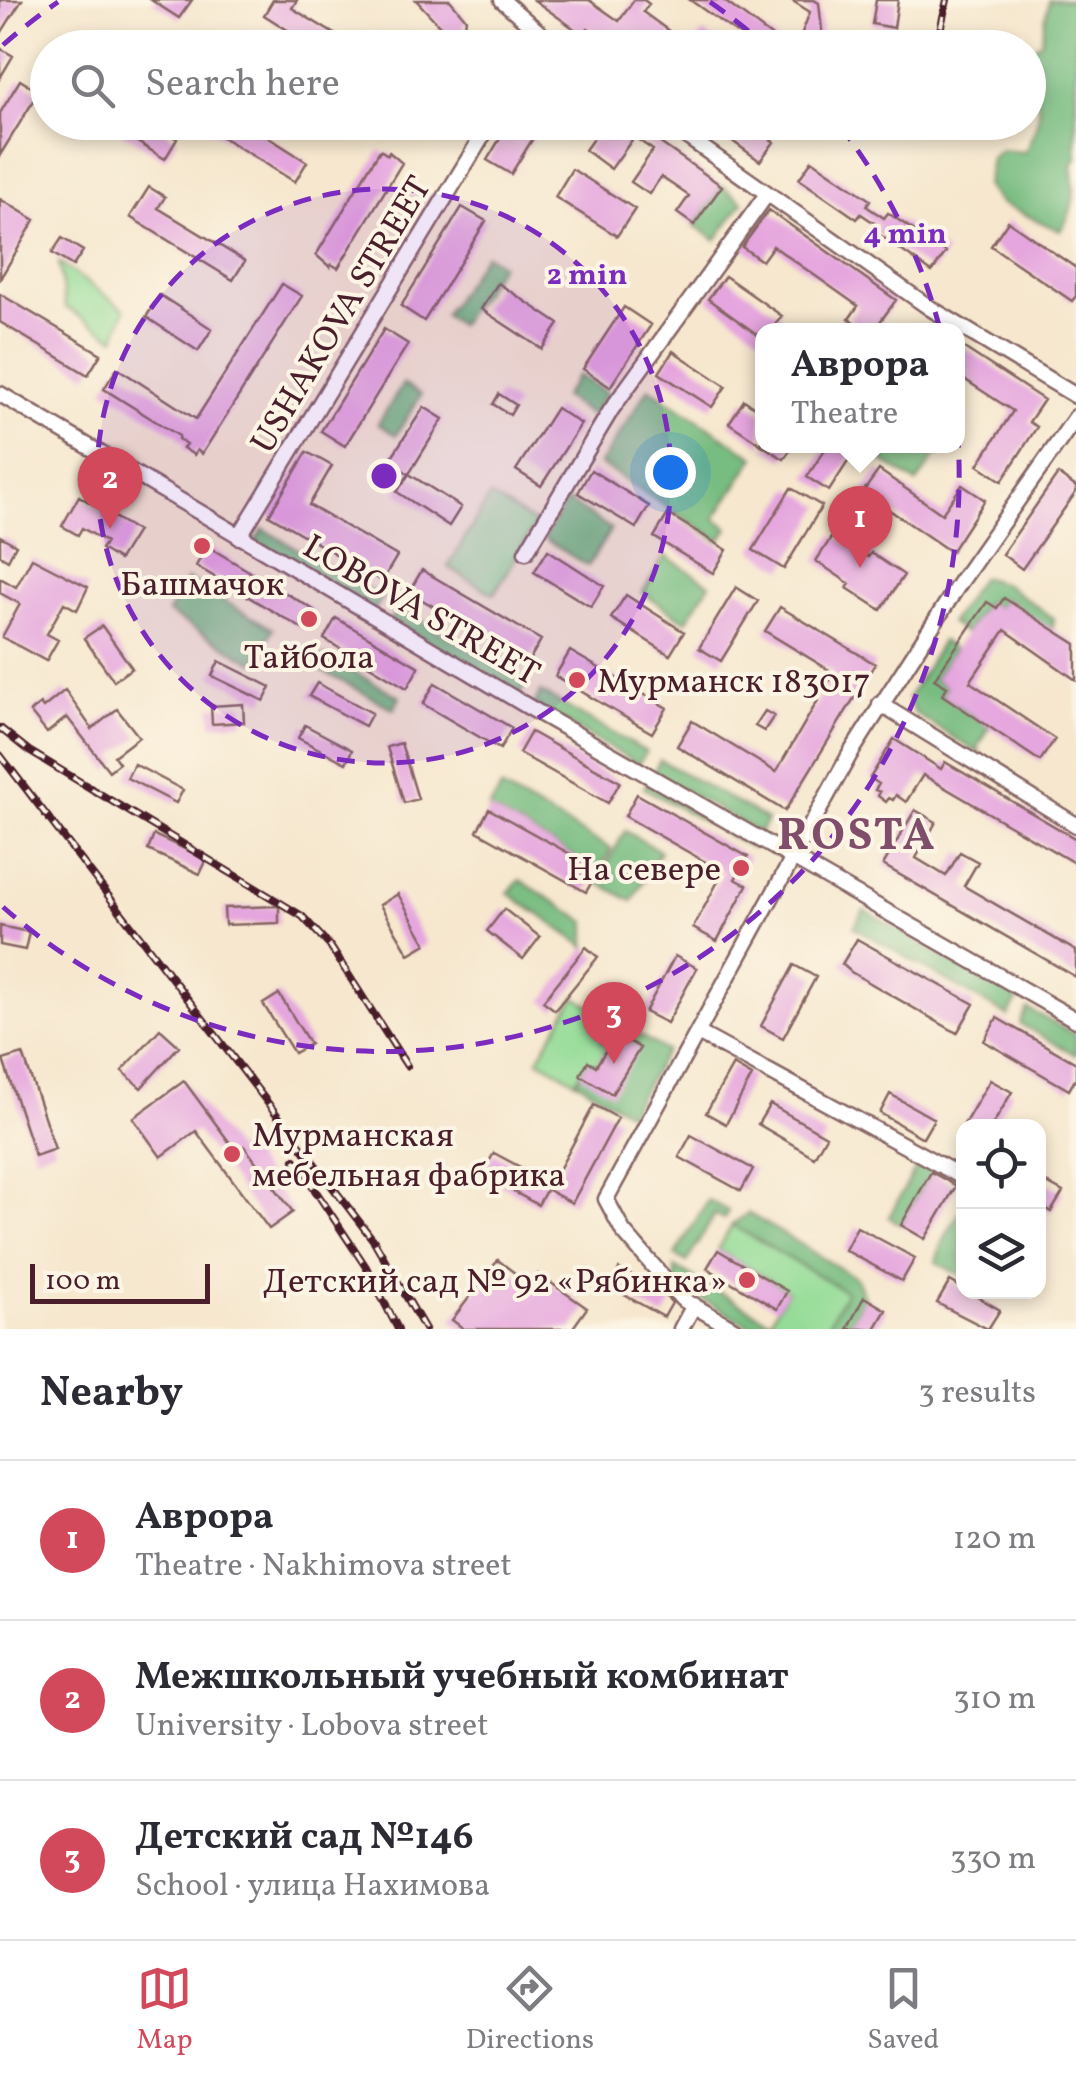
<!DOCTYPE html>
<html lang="en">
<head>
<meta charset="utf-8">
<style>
  :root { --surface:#fff; --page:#f2f2f3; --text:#2b2b33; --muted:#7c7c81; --line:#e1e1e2; --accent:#d1495b }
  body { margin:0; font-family:Vollkorn,serif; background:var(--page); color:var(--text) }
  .controls { position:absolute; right:30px; bottom:30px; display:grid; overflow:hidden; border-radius:20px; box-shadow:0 5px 15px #0003 }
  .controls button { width:90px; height:90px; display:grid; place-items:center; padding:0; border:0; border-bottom:2px solid var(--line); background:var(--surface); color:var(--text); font:50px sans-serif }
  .scale { position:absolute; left:30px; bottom:25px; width:180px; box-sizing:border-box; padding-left:10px; border:5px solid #4a1f2b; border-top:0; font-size:28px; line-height:35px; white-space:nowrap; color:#4a1f2b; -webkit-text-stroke:8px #fcf5e5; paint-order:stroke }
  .you { position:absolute; left:670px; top:472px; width:35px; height:35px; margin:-25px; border:8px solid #fff; border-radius:50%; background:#1a73e8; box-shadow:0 0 0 15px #1a73e833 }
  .badge { display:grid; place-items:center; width:65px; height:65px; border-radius:50%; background:var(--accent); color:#fff; font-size:32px; font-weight:700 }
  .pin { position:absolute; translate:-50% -82px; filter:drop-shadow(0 2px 5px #0008) }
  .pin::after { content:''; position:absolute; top:52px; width:35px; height:30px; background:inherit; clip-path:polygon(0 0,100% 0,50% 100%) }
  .popup { position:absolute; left:755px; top:323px; width:210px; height:130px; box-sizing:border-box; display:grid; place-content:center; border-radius:20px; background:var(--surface); filter:drop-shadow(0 2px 8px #0005); font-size:32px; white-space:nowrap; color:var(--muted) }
  .popup b { font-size:38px; color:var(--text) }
  .popup::after { content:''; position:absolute; left:50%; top:100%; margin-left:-20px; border:20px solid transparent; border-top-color:var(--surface) }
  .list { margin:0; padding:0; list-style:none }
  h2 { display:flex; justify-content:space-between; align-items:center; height:130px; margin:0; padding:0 40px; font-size:42px }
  h2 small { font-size:32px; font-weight:400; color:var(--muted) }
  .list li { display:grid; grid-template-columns:65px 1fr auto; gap:30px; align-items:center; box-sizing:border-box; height:160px; padding:0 40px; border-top:2px solid var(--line) }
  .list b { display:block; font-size:38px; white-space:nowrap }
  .list p { margin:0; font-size:32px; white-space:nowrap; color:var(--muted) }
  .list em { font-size:32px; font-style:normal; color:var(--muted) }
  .icon { flex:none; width:55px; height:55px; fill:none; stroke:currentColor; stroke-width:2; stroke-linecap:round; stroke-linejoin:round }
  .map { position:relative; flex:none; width:1076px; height:1329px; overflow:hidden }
  .search { position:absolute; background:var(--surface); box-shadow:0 5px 15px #0003; left:30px; right:30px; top:30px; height:110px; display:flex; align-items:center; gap:25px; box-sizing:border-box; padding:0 35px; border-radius:55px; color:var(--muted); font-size:38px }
  .sheet { height:610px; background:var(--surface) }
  nav { display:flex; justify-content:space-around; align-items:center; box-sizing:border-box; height:140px; border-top:2px solid var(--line); background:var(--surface); font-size:28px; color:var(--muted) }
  nav a { display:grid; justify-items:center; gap:5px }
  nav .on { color:var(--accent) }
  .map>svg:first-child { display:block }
</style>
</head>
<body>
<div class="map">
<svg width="1076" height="1329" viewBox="0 0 1076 1329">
  <rect width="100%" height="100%" fill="#fcf5e5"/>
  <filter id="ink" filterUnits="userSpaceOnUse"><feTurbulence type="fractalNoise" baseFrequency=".01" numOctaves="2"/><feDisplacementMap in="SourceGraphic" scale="20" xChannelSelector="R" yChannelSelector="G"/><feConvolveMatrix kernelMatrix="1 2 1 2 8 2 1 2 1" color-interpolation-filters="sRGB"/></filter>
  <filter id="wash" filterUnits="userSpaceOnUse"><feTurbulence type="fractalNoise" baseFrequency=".0048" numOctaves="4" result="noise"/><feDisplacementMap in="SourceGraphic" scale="40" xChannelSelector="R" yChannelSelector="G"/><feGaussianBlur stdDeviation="2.25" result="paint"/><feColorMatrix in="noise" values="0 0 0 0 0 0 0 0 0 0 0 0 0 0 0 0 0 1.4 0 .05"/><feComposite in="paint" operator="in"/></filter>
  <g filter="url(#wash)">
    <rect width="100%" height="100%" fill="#f6e7ce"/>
    <path fill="#94dc97" stroke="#6f7e61" stroke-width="2.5" d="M59 263 125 309 115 338 65 307Z
      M490 496 536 524 494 594 448 567Z
      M575 997 613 1019 601 1042 608 1047 596 1066 588 1062 576 1081 538 1059Z
      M732 1225 847 1292 825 1329H784L770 1321 787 1291 718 1250Z"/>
    <path fill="#77bc80" stroke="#606e56" stroke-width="2.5" d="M1049 0H1076V158L1072 165C1076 190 1075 210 1060 231L1000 203 986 186 991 158 1001 150 1025 152C1035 129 1044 115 1034 92L1029 91V51L1041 41Z
      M722 186 743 202 716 240 694 225Z
      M485 254 501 264 459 325 444 315Z
      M578 375 607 393 592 416 563 397Z
      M403 384 421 395 396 435 378 424Z
      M649 388 755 457 715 518 728 528 720 541 600 464Z
      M893 446H942L917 483 883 461Z
      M567 501 611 529 588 566 543 538Z
      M263 529 382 598 375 610 255 541Z
      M665 556 710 584 686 621 642 593Z
      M981 577 1005 584 1053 618 1052 630 1004 598 997 608 986 602 965 633 950 623Z
      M187 580 273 629 254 663 168 613Z
      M398 607 526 683 519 696 390 619Z
      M942 641 954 649 934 679 947 687 942 695 990 727 978 747 980 754 914 713 908 698Z
      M324 656 400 697 394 709 317 668Z
      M541 692 646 752 638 764 534 705Z
      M660 760 767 820 760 833 653 773Z
      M649 780 757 839 752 848 644 788Z
      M501 788 611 849 599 870 489 809Z
      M625 831 660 851 632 901 597 882Z
      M520 880 586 922V947L508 893Z
      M864 910 1018 999 1008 1016 854 927Z
      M1028 1009 1076 1035V1055L1020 1024Z
      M613 1019 666 1051 629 1113 576 1081 580 1075 639 1048 609 1029Z
      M918 1164 932 1171 901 1225 889 1217Z
      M708 1200 728 1211 724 1219 715 1214 687 1262 675 1255Z
      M963 1206V1277L936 1262 942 1243Z
      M748 1213 856 1278 864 1297 847 1329H825L846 1292 732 1225Z
      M675 1267 784 1329H756L676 1285Z"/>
    <g id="blocks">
      <path fill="#e5a5de" d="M0 0H22L0 35Z
        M151 0H192L179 18Z
        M273 0H297L292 8 357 48H316L264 15Z
        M416 0H450L466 19 460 48H431L440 26Z
        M534 0H589L619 21 634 0H644L649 4 643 12 673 34 664 48H617L588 28 583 35Z
        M690 0H723L787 48H758Z
        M791 0H814L819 3 822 30 813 48H796L810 12Z
        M876 0H898L894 28 872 24Z
        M703 33 722 48H692Z
        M0 48 13 56 0 78Z
        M20 80 39 92 0 155V113Z
        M105 122H151L177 139 165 159Z
        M198 122H244L307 162 295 182Z
        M510 122H543L511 174 487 160Z
        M605 122H630L722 186 694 225 677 213 689 196 661 177 649 194 631 182 653 150 634 137 611 169 585 150Z
        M706 122H747L774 142 760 161Z
        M380 150 388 155 389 152 402 163 338 268 331 264 330 267 316 255Z
        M812 160 870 200 866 206 884 218 888 213 946 252 932 272 875 232 879 226 861 214 857 219 799 179Z
        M572 169 635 209 617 236 555 197Z
        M149 187 165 197 158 208 245 261 233 280 130 217Z
        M0 199 35 220 0 279Z
        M462 207 486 221 424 321 401 306Z
        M769 210 896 300 874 330H866L849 319 858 306 773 246 762 261 742 247Z
        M1008 221 1076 268V296L1072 301 991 246Z
        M62 238 83 251 73 266 52 253Z
        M725 276 782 316 771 330H762V338L708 299Z
        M498 283 559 324 542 349 481 309Z
        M282 284 302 296 202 454 197 450 194 455 183 448 186 444 178 439 179 436 104 389 117 368 196 419Z
        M0 294 101 354 88 375 0 322Z
        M160 295 212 329 198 351 146 317Z
        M624 307 651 325 610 387 583 369Z
        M384 329 408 344 345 446 321 431Z
        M958 344 1044 400 1029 422 1037 427 1002 481 978 465 1013 411 958 375Z
        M673 351 726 386 712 407 659 373Z
        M499 394 516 405 510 415 493 404Z
        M744 400 762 412V445L729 423Z
        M424 407 443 419 409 474 389 461Z
        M556 408 581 424 541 486 516 470Z
        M763 446H793L784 459Z
        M827 446H858L829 491 807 477Z
        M307 452 332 466 309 505 397 556 382 581 269 515Z
        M591 470 649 506 636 528 578 493Z
        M879 470 942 514 962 485 985 500 951 552 863 492Z
        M409 474 461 507 449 526 397 492Z
        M1058 474 1076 487V492L1022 569 1002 554Z
        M791 488 822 506 784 569 753 550Z
        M79 496 137 531 119 560 101 549 106 542 82 528 78 535 62 526Z
        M668 514 727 550 713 573 654 537Z
        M833 535 868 557 871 553 904 575 881 610 847 588 850 584 816 561Z
        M0 536 16 545 8 560 0 555Z
        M207 546 314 610 303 629 196 566Z
        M548 550 604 586 591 607 534 572Z
        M32 558 88 587 77 610 64 603 47 634 58 640 46 661 2 637 20 604 0 593V578L16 587Z
        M422 570 541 640 528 662 409 592Z
        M736 587 758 601 721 661 699 648Z
        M626 595 684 632 670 655 611 618Z
        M1004 598 1076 644V680L1005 630 970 682 1055 739 1040 761 942 695 947 687 934 679 987 602 997 608Z
        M780 607 875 664 785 811 677 746 692 721 776 772 834 673 765 631Z
        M336 618 419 667 407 688 324 639Z
        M102 626 132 668 114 681 84 638Z
        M570 651 667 708 652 733 555 676Z
        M219 661 271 687 264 701 212 676Z
        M317 683 372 713 365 726 309 696Z
        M435 683 512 728 500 749 423 704Z
        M65 690 92 729 117 709 139 737 114 756 119 763 109 771 67 717 47 733 30 712 40 704 43 708Z
        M243 704 244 722 212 724 211 706Z
        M765 711 774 716 764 731 755 726Z
        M305 725 352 750 346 763 298 738Z
        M531 732 620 782 608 803 519 753Z
        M894 739 941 769 945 762 1076 839V864L923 775 906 802 896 795 893 800 889 798 886 802 878 796 880 792 875 790 879 784 870 778Z
        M401 743 418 799 404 803 387 747Z
        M134 764 183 790 176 803 127 778Z
        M637 794 748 857 735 879 747 885 717 941 693 928 723 872 625 816Z
        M489 809 599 870 586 892 477 831Z
        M915 810 936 822 916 858 946 876 960 852 978 862 964 886 1076 951V977L883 865Z
        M154 835 207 859 200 874 148 850Z
        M398 894 426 944 409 954 380 905Z
        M279 906V923L225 925 224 908Z
        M504 909 540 937 523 959 487 931Z
        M0 926 29 932 25 950 0 945Z
        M857 939 974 1004 957 1033 851 972 842 964Z
        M586 947 598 957 555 1010 543 1001Z
        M675 956 697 968 667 1023 645 1012Z
        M794 965 816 977 783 1038 761 1026Z
        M279 994 310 1044 294 1053 263 1004Z
        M997 1018 1076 1063V1078L1069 1090 984 1041Z
        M160 1029 179 1046 141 1088 122 1071Z
        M609 1029 640 1048 612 1094 580 1075 588 1061 596 1066 608 1047 601 1043Z
        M23 1054 55 1149 35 1156 3 1060Z
        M733 1065 752 1076 726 1124 706 1113Z
        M990 1080 1012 1092 992 1126H963Z
        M184 1081 236 1151 244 1146 293 1212 269 1229 196 1131 161 1157 133 1118Z
        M890 1094 934 1119 923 1138 880 1113Z
        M770 1104 826 1136 814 1157 758 1124Z
        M594 1105 618 1118 572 1203 548 1190Z
        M691 1135 753 1169 741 1191 679 1157Z
        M494 1153 550 1183 538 1205 482 1174Z
        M931 1172 956 1186 925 1239 901 1225Z
        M1038 1178 1063 1192 1051 1212 1038 1205Z
        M857 1227 915 1258 902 1281 845 1250Z
        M718 1250 787 1291 777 1309 707 1268Z
        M498 1260 530 1285 538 1274 587 1308 572 1329H464L452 1320Z
        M619 1269 662 1292 672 1303 664 1317 610 1287Z
        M950 1281 1000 1310 988 1329 937 1303Z
        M864 1297 886 1310 875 1329H847Z"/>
    </g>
  </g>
  <g filter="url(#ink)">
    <use href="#blocks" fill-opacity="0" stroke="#866564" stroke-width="2.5"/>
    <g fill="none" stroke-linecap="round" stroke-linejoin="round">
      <g stroke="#866564" stroke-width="19">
        <path id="minor" d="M502 0 557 48
          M666 122 930 308 1076 396
          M0 394 527 706 1076 1020
          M239 537 491 122
          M526 552 611 410 767 194
          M880 704 1076 825
          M698 1033 964 1178
          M681 1329 694 1305
          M734 1329 682 1299 623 1231 606 1199 850 754 959 584 1076 417"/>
      </g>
      <use href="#minor" stroke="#fff" stroke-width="14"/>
      <g stroke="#4a1f2b" stroke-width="8">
        <path id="rail" d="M936 48 947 0
          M0 728 29 751 302 916 330 946 407 1066
          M0 755 374 1241 425 1329
          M295 1160 366 1267 398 1329"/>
      </g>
      <use href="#rail" stroke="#fcf5e5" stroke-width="4" stroke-dasharray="11" stroke-linecap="butt"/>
    </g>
  </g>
  <circle cx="384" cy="476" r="287" fill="#7b2cbf" fill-opacity=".12"/>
  <g fill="none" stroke="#7b2cbf" stroke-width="5" stroke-dasharray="18 12">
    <circle cx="384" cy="476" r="287"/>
    <path d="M3 45A575 575 0 0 1 58 2M710 2A575 575 0 0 1 765 45M840 126A575 575 0 0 1 3 907"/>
  </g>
  <g fill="#d1495b" stroke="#fcf5e5" stroke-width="4">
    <circle cx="202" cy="546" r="10"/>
    <circle cx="309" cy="619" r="10"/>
    <circle cx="577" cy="680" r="10"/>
    <circle cx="741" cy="868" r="10"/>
    <circle cx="232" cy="1154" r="10"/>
    <circle cx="747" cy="1280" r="10"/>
  </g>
  <g text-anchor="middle" stroke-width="8" stroke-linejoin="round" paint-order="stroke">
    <g font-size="35" fill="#4a1f2b" stroke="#fcf5e5">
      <text transform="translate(340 314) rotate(-59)" y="12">USHAKOVA STREET</text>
      <text transform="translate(422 609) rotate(30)" y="12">LOBOVA STREET</text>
    </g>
    <g font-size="35" fill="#4a1f2b" stroke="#fcf5e5">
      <text x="202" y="595">Башмачок</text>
      <text x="309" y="668">Тайбола</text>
      <text x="597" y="692" text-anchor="start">Мурманск 183017</text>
      <text x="721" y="880" text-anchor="end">На севере</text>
      <text x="252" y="1146" text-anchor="start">Мурманская<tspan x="252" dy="40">мебельная фабрика</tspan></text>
      <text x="727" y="1292" text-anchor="end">Детский сад № 92 «Рябинка»</text>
    </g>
    <g font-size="45" font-weight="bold" letter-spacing="2.5" fill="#804e6a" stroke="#fcf5e5">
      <text x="857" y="849">ROSTA</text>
    </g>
  </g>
  <circle cx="384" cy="476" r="15" fill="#7b2cbf" stroke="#fcf5e5" stroke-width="5"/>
  <g font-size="30" text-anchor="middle" font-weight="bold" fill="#7b2cbf" stroke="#fcf5e5" stroke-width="8" stroke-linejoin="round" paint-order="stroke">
    <text x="905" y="243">4 min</text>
    <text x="587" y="284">2 min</text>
  </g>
</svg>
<div class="controls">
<button><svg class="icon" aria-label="locate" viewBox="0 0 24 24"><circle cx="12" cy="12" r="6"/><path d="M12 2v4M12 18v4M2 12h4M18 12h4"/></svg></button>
<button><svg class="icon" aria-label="layers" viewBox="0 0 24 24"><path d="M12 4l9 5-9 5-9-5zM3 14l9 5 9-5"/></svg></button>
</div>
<div class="scale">100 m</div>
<div class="you"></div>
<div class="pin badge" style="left:860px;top:568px">1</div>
<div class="popup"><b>Аврора</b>Theatre</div>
<div class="pin badge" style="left:110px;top:529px">2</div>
<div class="pin badge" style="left:614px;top:1064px">3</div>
<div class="search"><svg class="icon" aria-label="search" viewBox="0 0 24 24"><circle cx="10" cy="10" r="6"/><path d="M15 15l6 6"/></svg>Search here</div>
</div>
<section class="sheet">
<h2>Nearby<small>3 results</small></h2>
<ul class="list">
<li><span class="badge">1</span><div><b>Аврора</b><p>Theatre · Nakhimova street</p></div><em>120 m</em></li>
<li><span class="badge">2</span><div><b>Межшкольный учебный комбинат</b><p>University · Lobova street</p></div><em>310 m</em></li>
<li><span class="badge">3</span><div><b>Детский сад №146</b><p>School · улица Нахимова</p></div><em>330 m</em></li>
</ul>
</section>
<nav>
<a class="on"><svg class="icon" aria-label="map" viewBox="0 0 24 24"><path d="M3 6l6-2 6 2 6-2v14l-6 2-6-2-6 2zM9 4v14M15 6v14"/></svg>Map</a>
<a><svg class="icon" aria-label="directions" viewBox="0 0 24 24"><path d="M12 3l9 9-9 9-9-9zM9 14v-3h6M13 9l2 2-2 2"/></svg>Directions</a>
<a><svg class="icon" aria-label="saved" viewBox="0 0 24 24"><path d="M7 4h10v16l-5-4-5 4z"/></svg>Saved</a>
</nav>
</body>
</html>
